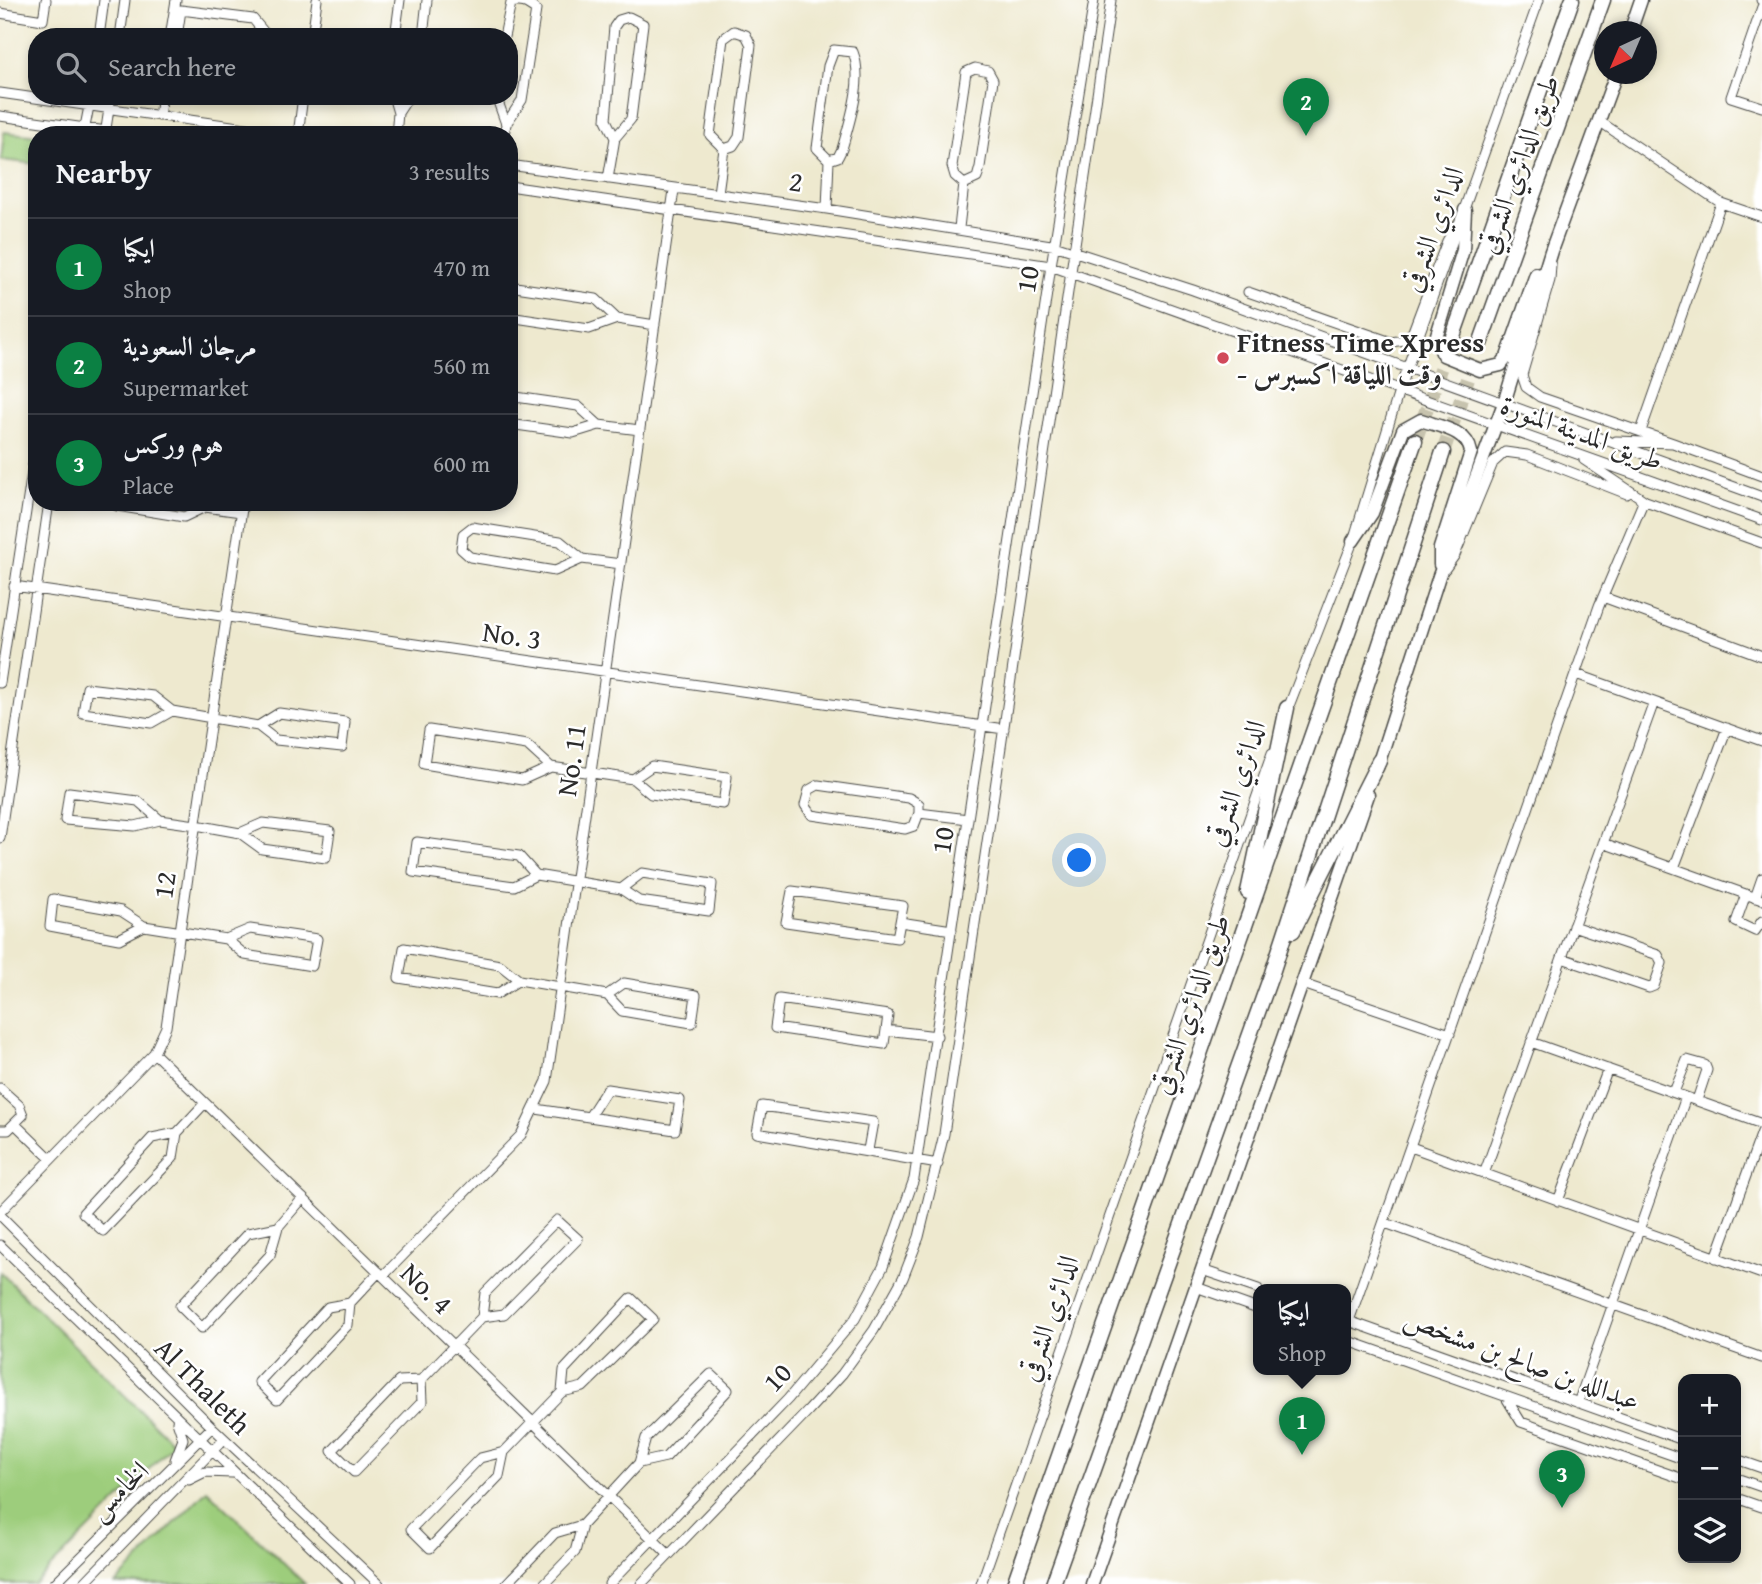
<!DOCTYPE html>
<html lang="en">
<head>
<meta charset="utf-8">
<style>
  :root { --surface:#171b24; --page:#20242c; --text:#f1f3f6; --muted:#9ea1a6; --line:#363941; --accent:#0b8043 }
  body { margin:0; font-family:"Gentium Book Plus",Amiri,serif; background:var(--page); color:var(--text) }
  .controls { position:absolute; right:21px; bottom:21px; display:grid; overflow:hidden; border-radius:14px; box-shadow:0 4px 10px #0003 }
  .controls button { width:63px; height:63px; display:grid; place-items:center; padding:0; border:0; border-bottom:2px solid var(--line); background:var(--surface); color:var(--text); font:35px sans-serif }
  .compass { position:absolute; left:1594px; top:21px; width:63px; height:63px; border-radius:50%; background:var(--surface); box-shadow:0 4px 10px #0003; rotate:224deg }
  .you { position:absolute; left:1080px; top:861px; width:24px; height:24px; margin:-18px; border:5px solid #fff; border-radius:50%; background:#1a73e8; box-shadow:0 0 0 10px #1a73e833 }
  .badge { display:grid; place-items:center; width:46px; height:46px; border-radius:50%; background:var(--accent); color:#fff; font-size:23px; font-weight:700 }
  .pin { position:absolute; translate:-50% -58px; filter:drop-shadow(0 2px 4px #0008) }
  .pin::after { content:''; position:absolute; top:37px; width:24px; height:21px; background:inherit; clip-path:polygon(0 0,100% 0,50% 100%) }
  .popup { position:absolute; left:1253px; top:1284px; width:98px; height:91px; box-sizing:border-box; display:grid; place-content:center; border-radius:14px; background:var(--surface); filter:drop-shadow(0 2px 5px #0005); font-size:23px; white-space:nowrap; color:var(--muted) }
  .popup b { font-size:26px; color:var(--text) }
  .popup::after { content:''; position:absolute; left:50%; top:100%; margin-left:-14px; border:14px solid transparent; border-top-color:var(--surface) }
  .list { margin:0; padding:0; list-style:none }
  h2 { display:flex; justify-content:space-between; align-items:center; height:91px; margin:0; padding:0 28px; font-size:30px }
  h2 small { font-size:23px; font-weight:400; color:var(--muted) }
  .list li { display:grid; grid-template-columns:46px 1fr auto; gap:21px; align-items:center; box-sizing:border-box; height:98px; padding:0 28px; border-top:2px solid var(--line) }
  .list b { display:block; font-size:26px; white-space:nowrap }
  .list p { margin:0; font-size:23px; white-space:nowrap; color:var(--muted) }
  .list em { font-size:23px; font-style:normal; color:var(--muted) }
  .icon { flex:none; width:38px; height:38px; fill:none; stroke:currentColor; stroke-width:2; stroke-linecap:round; stroke-linejoin:round }
  .map { position:relative; flex:none; width:1762px; height:1584px; overflow:hidden }
  .search { position:absolute; background:var(--surface); box-shadow:0 4px 10px #0003; left:28px; top:28px; width:490px; height:77px; display:flex; align-items:center; gap:18px; box-sizing:border-box; padding:0 24px; border-radius:28px; color:var(--muted); font-size:26px }
  .panel { position:absolute; background:var(--surface); box-shadow:0 4px 10px #0003; left:28px; top:126px; width:490px; height:385px; border-radius:28px }
  .map>svg:first-child { display:block }
</style>
</head>
<body>
<div class="map">
<svg width="1762" height="1584" viewBox="0 0 1762 1584">
  <rect width="100%" height="100%" fill="#fff"/>
  <filter id="ink" filterUnits="userSpaceOnUse"><feTurbulence type="fractalNoise" baseFrequency=".0143" numOctaves="2"/><feDisplacementMap in="SourceGraphic" scale="14" xChannelSelector="R" yChannelSelector="G"/><feConvolveMatrix kernelMatrix="1 2 1 2 8 2 1 2 1" color-interpolation-filters="sRGB"/></filter>
  <filter id="wash" filterUnits="userSpaceOnUse"><feTurbulence type="fractalNoise" baseFrequency=".00686" numOctaves="4" result="noise"/><feDisplacementMap in="SourceGraphic" scale="28" xChannelSelector="R" yChannelSelector="G"/><feGaussianBlur stdDeviation="1.57" result="paint"/><feColorMatrix in="noise" values="0 0 0 0 0 0 0 0 0 0 0 0 0 0 0 0 0 1.4 0 .05"/><feComposite in="paint" operator="in"/></filter>
  <g filter="url(#wash)">
    <rect width="100%" height="100%" fill="#eee9cf"/>
    <path fill="#9dcd7c" stroke="#647c54" stroke-width="2" d="M4 132 37 136V164L1 160Z
      M0 1272 174 1444 34 1584H0Z
      M207 1490 305 1584H115Z"/>
  </g>
  <g filter="url(#ink)">
    <g fill="none" stroke-linecap="round" stroke-linejoin="round">
      <path stroke="#c7c3ae" stroke-width="14" stroke-dasharray="14 7" stroke-linecap="butt" d="M1415 441 1453 336
        M1443 452 1480 344"/>
      <g stroke="#484844" stroke-width="11">
        <path id="minor" d="M1761 0H1762
          M1762 7 1731 97 1762 107
          M0 13 43 20 46 0
          M99 37 104 0
          M120 37 125 0
          M170 37 176 0
          M177 37 181 10 253 19 268 37
          M312 37 317 0
          M395 37 400 0
          M423 37 427 0
          M504 37 511 3C522 0 527 3 536 10L522 100 506 124 504 135
          M0 93 295 135
          M393 96 398 113 396 135
          M496 96 506 124
          M398 113 409 96
          M0 116 135 135
          M159 116 162 96
          M1599 121 1721 203 1762 217
          M84 132 91 96
          M105 135 111 96
          M298 135 303 96
          M509 165 827 209 1057 246 1193 290 1762 497
          M608 179 615 138 631 119 643 24 629 17 619 20 614 27 606 120 615 138
          M509 186 1051 266 1762 520
          M718 193 724 149 733 146 739 137 751 45 746 35 734 31 723 39 710 135 724 149
          M827 209 829 160 838 157 842 149C850 120 864 80 853 52L834 50 828 66 817 148 829 160
          M959 228 964 184 977 178 980 167 993 80 988 71 975 68 966 72 952 166 955 176 964 184
          M1551 265 1550 280 1522 375 1526 387 1540 397 1673 443
          M509 286 596 299 617 319
          M1248 292 1391 342 1405 340 1413 331 1447 241 1456 226
          M509 317 589 329 617 319 655 325
          M509 396 578 406 599 425
          M509 424 573 433 599 425 640 430
          M1641 431 1721 203
          M1616 441 1673 443 1762 476
          M1640 499 1762 543
          M117 502V506L184 517 205 507 241 512
          M582 559 560 541 472 527 463 534 461 549 470 557 555 571 582 559 621 564
          M1445 569 1455 555 1493 463 1505 452 1527 455 1627 494
          M14 586 1004 729
          M1603 597 1762 656
          M1576 674 1762 741
          M0 683 37 439
          M172 711 151 723 83 713 87 688 153 696 172 711 258 726 276 740 342 747 345 722 279 713 258 726
          M1287 711 1353 541 1400 388 1539 0
          M551 767 527 745 429 730 424 764 522 780 551 767 633 779 651 794 723 804 727 777 652 766 633 779
          M919 813 914 826 905 829 812 815 805 805 809 790 818 785 909 798 919 804V813L968 819
          M160 820 138 801 69 792 65 820 135 826 160 820 196 825 240 833 262 849 326 858 330 831 263 823 240 833
          M0 838 49 502
          M1603 843 1762 900
          M1674 868 1727 728
          M536 875 519 856 417 842 413 872 514 886 536 875 621 889 639 901 709 911 712 884 642 873 621 889
          M1746 894 1736 922 1755 931 1762 921
          M1755 898 1762 878
          M900 922 897 938 786 922 792 891 903 906 900 922 952 930
          M144 926 119 939 50 926 53 899 121 911 144 926 226 939 245 955 312 966 317 939 250 929 226 939
          M1562 958 1649 988 1654 986 1662 963 1658 955 1573 926
          M519 980 500 965 404 948 399 978 497 994 519 980 607 995 622 1011 692 1023 696 995 624 983 607 995
          M1303 984 1450 1034
          M886 1030 884 1044 775 1028 779 999 888 1015 886 1030 937 1036
          M1531 1042 1762 1124
          M154 1053 669 1555
          M0 1088 19 1105 23 1115 8 1130H0
          M1674 1092 1687 1060 1705 1065 1707 1070 1697 1100
          M536 1109 675 1130 680 1100 607 1089 589 1117
          M16 1125 51 1159
          M177 1133 173 1158 103 1231 83 1213 152 1138 177 1133 205 1103
          M1411 1147 1762 1274
          M868 1150 873 1122 762 1106 757 1133 938 1164
          M1484 1174 1654 702
          M1558 1201 1608 1069
          M0 1212 154 1053 166 1027 243 502
          M0 1215 212 1427 379 1584
          M1385 1223 1762 1358
          M278 1227 248 1233 180 1306 202 1328 270 1255 278 1227 303 1198
          M0 1245 350 1584
          M1716 1258 1762 1132
          M1202 1270 1258 1289
          M383 1276 521 1135 547 1081 674 190
          M1196 1287 1258 1309
          M350 1303 328 1307 259 1382 277 1400 348 1325 350 1303 379 1272
          M1346 1320 1683 1440
          M1349 1321 1599 606 1644 500 1584 460
          M1346 1340 1683 1459
          M421 1380 399 1381 332 1451 354 1472 422 1402 421 1380 482 1317 485 1293 557 1220 578 1239 504 1314 482 1317
          M1505 1396 1521 1422 1683 1479
          M1578 1403 1686 1097
          M504 1452 480 1458 411 1529 430 1548 499 1476 504 1452 562 1392 564 1370 631 1298 653 1319 583 1387 562 1392
          M1736 1459 1762 1468
          M175 1460 183 1439 177 1421
          M1736 1478 1762 1487
          M189 1480 205 1472 232 1473
          M1736 1498 1762 1507
          M54 1584 212 1427
          M83 1584 224 1439
          M506 1584 555 1533 582 1525 639 1463 646 1438 711 1374 728 1390 666 1457 639 1463
          M544 1584 575 1552 582 1525
          M609 1584 788 1399 855 1319 883 1267 914 1179 1051 266 1094 0
          M641 1584 808 1411 842 1374 874 1330 903 1278 919 1237 944 1134 1111 0
          M981 1584 1272 753"/>
      </g>
      <g stroke="#484844" stroke-width="15">
        <path id="major" d="M1630 32 1641 0
          M1465 210 1463 250 1436 338 1443 355 1480 370 1501 365 1507 357 1536 274
          M1353 541 1372 513 1403 430 1421 420C1440 427 1467 430 1471 452L1440 548V565
          M1377 768 1439 576 1504 403 1551 251 1616 74
          M1092 1584 1368 795"/>
      </g>
      <g stroke="#484844" stroke-width="17">
        <path id="highway" d="M1453 336 1572 0
          M1480 344 1603 0
          M1248 892 1287 708
          M1293 931 1379 761
          M1014 1584 1415 441
          M1053 1584 1272 973 1443 452"/>
      </g>
      <use href="#minor" stroke="#fff" stroke-width="9"/>
      <use href="#major" stroke="#fff" stroke-width="12"/>
      <use href="#highway" stroke="#fff" stroke-width="14"/>
    </g>
  </g>
  <circle fill="#d1495b" stroke="#fff" stroke-width="2.5" cx="1223" cy="358" r="7"/>
  <g text-anchor="middle" stroke-width="5" stroke-linejoin="round" paint-order="stroke">
    <g font-size="28" fill="#2b2b2b" stroke="#fff">
      <text transform="translate(1518 164) rotate(-70)" y="10">طريق الدائري الشرقي</text>
      <text transform="translate(796 181) rotate(8)" y="10">2</text>
      <text transform="translate(1432 229) rotate(-70)" y="10">الدائري الشرقي</text>
      <text transform="translate(1027 279) rotate(-80)" y="10">10</text>
      <text transform="translate(1582 432) rotate(20)" y="10">طريق المدينة المنورة</text>
      <text transform="translate(512 635) rotate(8)" y="10">No. 3</text>
      <text transform="translate(571 760) rotate(-82)" y="10">No. 11</text>
      <text transform="translate(1235 783) rotate(-71)" y="10">الدائري الشرقي</text>
      <text transform="translate(942 840) rotate(-82)" y="10">10</text>
      <text transform="translate(164 885) rotate(-82)" y="10">12</text>
      <text transform="translate(1190 1004) rotate(-71)" y="10">طريق الدائري الشرقي</text>
      <text transform="translate(427 1288) rotate(44)" y="10">No. 4</text>
      <text transform="translate(1048 1318) rotate(-71)" y="10">الدائري الشرقي</text>
      <text transform="translate(1522 1359) rotate(20)" y="10">عبدالله بن صالح بن مشخص</text>
      <text transform="translate(777 1377) rotate(-47)" y="10">10</text>
      <text transform="translate(203 1386) rotate(45)" y="10">Al Thaleth</text>
      <text transform="translate(118 1490) rotate(-44)" y="10">الخامس</text>
    </g>
    <g font-size="28" font-weight="bold" fill="#2b2b2b" stroke="#fff" text-anchor="start">
      <text x="1237" y="352">Fitness Time Xpress<tspan x="1237" dy="32">- وقت اللياقة اكسبرس</tspan></text>
    </g>
  </g>
</svg>
<div class="controls">
<button>+</button>
<button>−</button>
<button><svg class="icon" aria-label="layers" viewBox="0 0 24 24"><path d="M12 4l9 5-9 5-9-5zM3 14l9 5 9-5"/></svg></button>
</div>
<svg class="compass" viewBox="-18 -18 36 36"><path d="M0-13l5 13h-10z" fill="#e53935"/><path d="M0 13l5-13h-10z" fill="#9ea1a6"/></svg>
<div class="you"></div>
<div class="pin badge" style="left:1302px;top:1455px">1</div>
<div class="popup"><b>ايكيا</b>Shop</div>
<div class="pin badge" style="left:1306px;top:136px">2</div>
<div class="pin badge" style="left:1562px;top:1508px">3</div>
<div class="search"><svg class="icon" aria-label="search" viewBox="0 0 24 24"><circle cx="10" cy="10" r="6"/><path d="M15 15l6 6"/></svg>Search here</div>
<section class="panel">
<h2>Nearby<small>3 results</small></h2>
<ul class="list">
<li><span class="badge">1</span><div><b>ايكيا</b><p>Shop</p></div><em>470 m</em></li>
<li><span class="badge">2</span><div><b>مرجان السعودية</b><p>Supermarket</p></div><em>560 m</em></li>
<li><span class="badge">3</span><div><b>هوم وركس</b><p>Place</p></div><em>600 m</em></li>
</ul>
</section>
</div>
</body>
</html>
